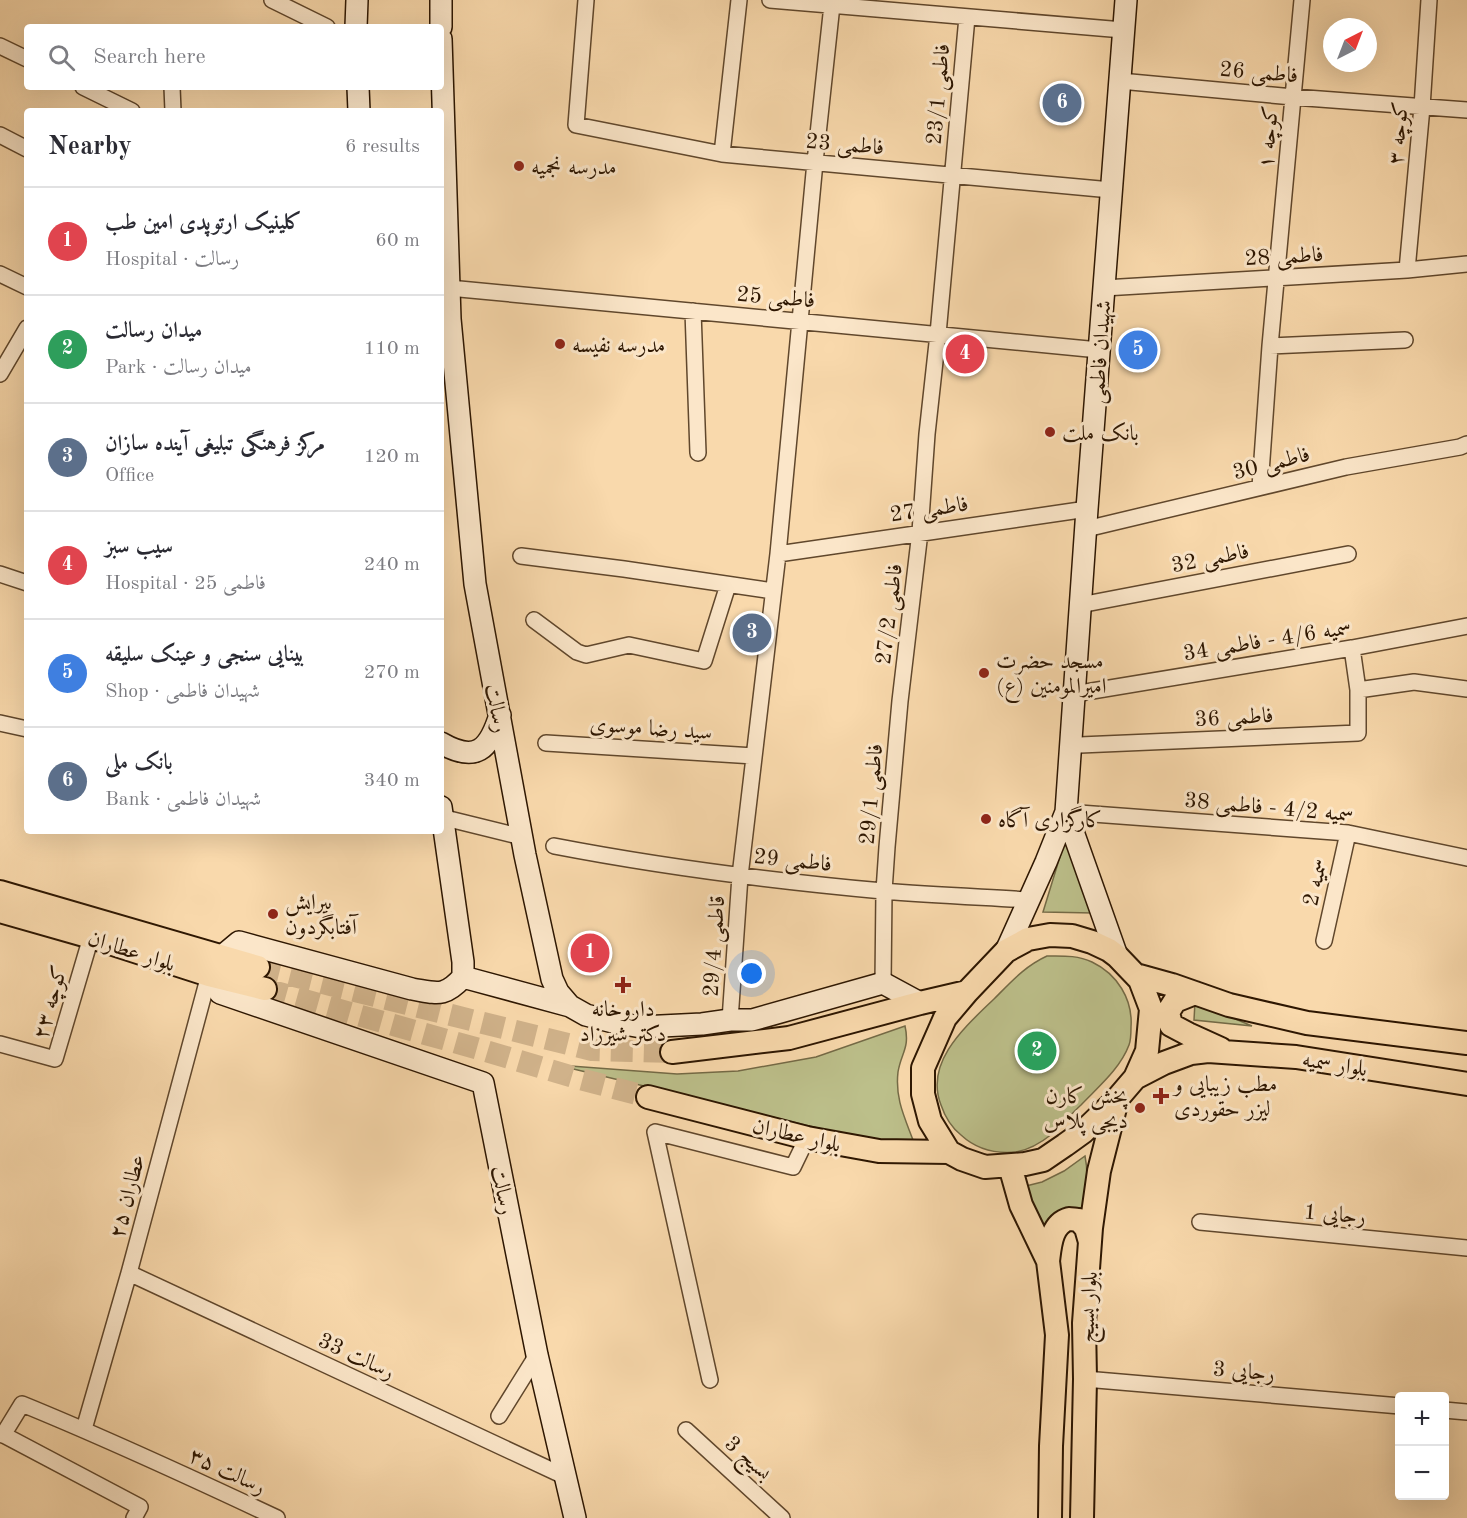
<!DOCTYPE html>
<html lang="en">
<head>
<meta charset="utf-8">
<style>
  :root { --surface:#fff; --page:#f7f7f7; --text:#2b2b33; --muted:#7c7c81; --line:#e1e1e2; --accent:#db2777 }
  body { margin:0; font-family:"Old Standard TT",Amiri,serif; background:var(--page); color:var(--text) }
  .controls { position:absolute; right:18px; bottom:18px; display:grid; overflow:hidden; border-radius:6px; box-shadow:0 6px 24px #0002 }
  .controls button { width:54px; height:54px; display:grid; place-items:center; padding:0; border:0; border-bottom:2px solid var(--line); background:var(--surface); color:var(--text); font:30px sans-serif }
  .compass { position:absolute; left:1323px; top:18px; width:54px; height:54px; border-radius:50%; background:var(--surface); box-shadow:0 6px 24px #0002; rotate:42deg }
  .you { position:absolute; left:752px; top:974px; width:21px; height:21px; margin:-15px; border:4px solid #fff; border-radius:50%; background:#1a73e8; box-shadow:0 0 0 9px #1a73e833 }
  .badge { display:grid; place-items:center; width:39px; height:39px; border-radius:50%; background:var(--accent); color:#fff; font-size:20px; font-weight:700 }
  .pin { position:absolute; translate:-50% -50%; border:3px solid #fff; box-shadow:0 2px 6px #0006 }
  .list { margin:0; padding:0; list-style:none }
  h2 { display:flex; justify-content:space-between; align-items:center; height:78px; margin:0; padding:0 24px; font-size:26px }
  h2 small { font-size:20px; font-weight:400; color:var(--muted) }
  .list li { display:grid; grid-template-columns:39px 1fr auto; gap:18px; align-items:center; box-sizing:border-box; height:108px; padding:0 24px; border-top:2px solid var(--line) }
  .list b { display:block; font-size:22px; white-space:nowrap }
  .list p { margin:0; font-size:20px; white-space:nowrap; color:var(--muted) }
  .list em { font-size:20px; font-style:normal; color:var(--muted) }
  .icon { flex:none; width:33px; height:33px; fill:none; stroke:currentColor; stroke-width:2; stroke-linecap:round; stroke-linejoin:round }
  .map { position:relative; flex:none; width:1467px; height:1518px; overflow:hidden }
  .search { position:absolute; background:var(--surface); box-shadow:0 6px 24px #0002; left:24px; top:24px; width:420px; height:66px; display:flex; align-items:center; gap:15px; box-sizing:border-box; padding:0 21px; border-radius:6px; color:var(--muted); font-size:22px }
  .panel { position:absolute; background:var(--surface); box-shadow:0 6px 24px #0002; left:24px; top:108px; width:420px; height:726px; border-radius:6px }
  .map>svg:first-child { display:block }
</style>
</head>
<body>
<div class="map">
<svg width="1467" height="1518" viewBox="0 0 1467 1518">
  <rect width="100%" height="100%" fill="#f9d9ac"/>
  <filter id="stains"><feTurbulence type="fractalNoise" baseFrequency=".00333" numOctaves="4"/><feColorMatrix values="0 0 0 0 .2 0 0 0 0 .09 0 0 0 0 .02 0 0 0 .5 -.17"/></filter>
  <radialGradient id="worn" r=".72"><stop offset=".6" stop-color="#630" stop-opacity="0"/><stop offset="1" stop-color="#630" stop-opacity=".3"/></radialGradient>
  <path fill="#bcbf8a" stroke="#746a46" stroke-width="1.5" d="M1066 837 1093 913 1043 912Z
    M1047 956C1063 956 1077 955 1092 962 1117 974 1133 999 1131 1027 1131 1033 1131 1040 1129 1045 1120 1069 1098 1087 1081 1105 1071 1114 1062 1125 1052 1134 1042 1142 1028 1150 1016 1152 995 1154 976 1149 961 1135 951 1127 945 1117 941 1105 924 1062 966 1026 994 999 1011 982 1025 966 1047 956Z
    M1195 1002 1252 1026 1194 1020Z
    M905 1026C910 1048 901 1053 898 1072 895 1098 904 1116 913 1140L903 1145 884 1144 557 1065 677 1074 738 1071 816 1057Z
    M1085 1156C1089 1175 1086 1194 1084 1213L1045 1229 1022 1187 1042 1182 1064 1171Z"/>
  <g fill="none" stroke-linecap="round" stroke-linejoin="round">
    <path stroke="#d0b28a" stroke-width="22" stroke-dasharray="22 11" stroke-linecap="butt" d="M258 967 592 1050 672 1052
      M265 989 486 1051 580 1079 648 1097"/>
    <g stroke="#60472c" stroke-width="18">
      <path id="street" d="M272 0 327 27
        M586 0 576 125 722 154 1111 190
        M770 0 1123 30
        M0 46 27 59
        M1120 81 1293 97 1467 110
        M83 87 132 111
        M172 87 173 111
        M0 135 27 149
        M722 154 739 0
        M1407 270 1422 107 1429 0
        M0 274 27 287
        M449 288 1099 350
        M1104 288 1407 270 1467 264
        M693 311 698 453
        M1270 346 1405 340
        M0 374 27 328
        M1260 487 1270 346 1302 0
        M1086 529 1346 467 1460 447 1467 444
        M778 554 1087 509
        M521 556 624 569 773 591
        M0 574 27 583
        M1080 605 1348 554
        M534 620 577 652 586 655 629 645 704 661 728 585
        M1358 690 1414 682 1467 689
        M1074 691 1080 693 1352 648 1467 626
        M0 723 27 729
        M546 743 754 756
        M1070 744 1080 745 1358 733V690L1352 648
        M1066 812 1348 833 1467 858
        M441 817 522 837
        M554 846C663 867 773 881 883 891 932 895 980 897 1029 900
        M1324 941 1348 833
        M883 983 884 891 887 847 900 701 920 532 927 434 938 334 967 17
        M730 1020 740 876 778 554 815 162 832 5
        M0 1044 55 1059 91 937
        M1200 1222 1467 1248
        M129 1273 566 1477
        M1085 1379 1400 1406
        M710 1380 655 1132 793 1167 807 1138
        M1444 1410 1467 1412
        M499 1416 537 1355
        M84 1429 129 1273 209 975
        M686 1430 782 1518
        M0 1433 140 1507 134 1518
        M3 1435 22 1404C108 1439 192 1478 277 1518"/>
    </g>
    <g stroke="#2d1601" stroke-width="24">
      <path id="secondary" d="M441 0V27
        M356 27 357 0
        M441 39 450 319 475 584 525 855 552 979 558 992 570 1006 586 1015 613 1022 641 1027 702 1024 730 1020H752L883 983 920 1003
        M358 87 359 111
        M441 743C476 763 489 750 500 715
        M1066 812 1117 956
        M1006 951 1046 862 1066 812 1087 509 1126 0
        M221 957 239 942 412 989C437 993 444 998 463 977V962L441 807
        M209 975 220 993 483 1083 537 1355 575 1518
        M463 977 570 1006"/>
    </g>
    <g stroke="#2d1601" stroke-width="26">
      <path id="primary" d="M0 892 258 967
        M0 911 91 937 209 975 265 989
        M1050 935 1072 936 1092 942 1109 950 1117 956 1140 980 1151 1009 1147 1051 1135 1078 1117 1099 1083 1132 1065 1145 1043 1160 1025 1164 985 1167 962 1159 949 1152 930 1121 923 1094V1068L945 1018 967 992 1006 951 1028 939Z
        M1136 975 1172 985 1229 1005 1307 1023 1467 1043
        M1195 993 1175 1001 1168 1012 1171 1025 1188 1034 1221 1049
        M672 1052 789 1038 920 1003 967 992
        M1135 1078 1164 1063 1191 1053 1208 1051 1296 1057 1467 1084
        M648 1097 807 1138 879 1151 949 1152
        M1010 1166 1021 1205 1048 1261 1057 1335 1051 1446 1050 1518
        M1048 1261C1050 1246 1051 1224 1069 1219 1072 1219 1075 1220 1079 1220L1086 1228 1090 1242
        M1082 1518 1085 1379 1084 1323 1091 1228 1099 1171 1117 1100"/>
    </g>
    <use href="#street" stroke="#fbe6c9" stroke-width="15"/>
    <use href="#secondary" stroke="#fbe6c9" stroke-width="21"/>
    <use href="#primary" stroke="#f9d9ac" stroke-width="22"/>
  </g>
  <g fill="#8f2418" stroke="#fbe6c9" stroke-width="2">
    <circle cx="519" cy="166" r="6"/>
    <circle cx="560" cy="344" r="6"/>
    <circle cx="1050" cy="432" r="6"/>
    <circle cx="984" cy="673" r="6"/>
    <circle cx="986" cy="819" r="6"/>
    <circle cx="273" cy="914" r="6"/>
    <path d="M620 976h6v6h6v6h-6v6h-6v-6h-6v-6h6z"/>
    <path d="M1158 1087h6v6h6v6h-6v6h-6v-6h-6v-6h6z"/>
    <circle cx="1140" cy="1108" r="6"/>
  </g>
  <g text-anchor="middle" stroke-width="6" stroke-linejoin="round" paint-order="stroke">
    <g font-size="22" fill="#2d1601" stroke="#fbe6c9">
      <text transform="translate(1259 71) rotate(5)" y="8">فاطمی 26</text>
      <text transform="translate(937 94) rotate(-85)" y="8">فاطمی 23/1</text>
      <text transform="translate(1397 133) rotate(-85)" y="8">کوچه ۳</text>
      <text transform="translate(1267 137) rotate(-85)" y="8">کوچه ۱</text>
      <text transform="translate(845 143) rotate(5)" y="8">فاطمی 23</text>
      <text transform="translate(1284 255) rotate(-3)" y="8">فاطمی 28</text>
      <text transform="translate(776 296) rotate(5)" y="8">فاطمی 25</text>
      <text transform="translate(1099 352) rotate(-86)" y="8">شهیدان فاطمی</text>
      <text transform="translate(1271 462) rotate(-14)" y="8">فاطمی 30</text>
      <text transform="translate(929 508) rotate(-8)" y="8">فاطمی 27</text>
      <text transform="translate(1210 557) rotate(-11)" y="8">فاطمی 32</text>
      <text transform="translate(888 614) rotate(-83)" y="8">فاطمی 27/2</text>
      <text transform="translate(1267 639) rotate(-9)" y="8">سمیه 4/6 - فاطمی 34</text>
      <text transform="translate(498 708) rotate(80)" y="8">رسالت</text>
      <text transform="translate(1234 716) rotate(-3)" y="8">فاطمی 36</text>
      <text transform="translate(651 727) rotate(4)" y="8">سید رضا موسوی</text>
      <text transform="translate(870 794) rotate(-85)" y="8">فاطمی 29/1</text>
      <text transform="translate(1269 806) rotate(5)" y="8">سمیه 4/2 - فاطمی 38</text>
      <text transform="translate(793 859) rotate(6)" y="8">فاطمی 29</text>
      <text transform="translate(1314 882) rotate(-78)" y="8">سمیه 2</text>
      <text transform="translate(713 946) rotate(-86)" y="8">قاطمی 29/4</text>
      <text transform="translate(132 950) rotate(18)" y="8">بلوار عطاران</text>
      <text transform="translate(49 1002) rotate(-74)" y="8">کوچه ۲۳</text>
      <text transform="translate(1335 1063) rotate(9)" y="8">بلوار سمیه</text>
      <text transform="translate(797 1134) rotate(13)" y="8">بلوار عطاران</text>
      <text transform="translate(504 1190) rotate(79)" y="8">رسالت</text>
      <text transform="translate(126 1196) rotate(-75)" y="8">عطاران ۲۵</text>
      <text transform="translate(1335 1213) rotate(5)" y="8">رجایی 1</text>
      <text transform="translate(1087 1307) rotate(-87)" y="8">بلوار بسیج</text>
      <text transform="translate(357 1355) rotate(25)" y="8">رسالت 33</text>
      <text transform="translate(1244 1370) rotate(5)" y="8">رجایی 3</text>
      <text transform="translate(749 1457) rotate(42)" y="8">بسیج 3</text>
      <text transform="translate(228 1470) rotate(25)" y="8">رسالت ۳۵</text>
    </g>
    <g font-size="22" fill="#2d1601" stroke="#fbe6c9" text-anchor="start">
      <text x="531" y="174">مدرسه نجمیه</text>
      <text x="572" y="352">مدرسه نفیسه</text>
      <text x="1062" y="440">بانک ملت</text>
      <text x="996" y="668">مسجد حضرت<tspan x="996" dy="25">امیرالمومنین (ع)</tspan></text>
      <text x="998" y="827">کارگزاری آگاه</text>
      <text x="285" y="909">پیرایش<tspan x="285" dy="25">آفتابگردون</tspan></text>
      <text x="623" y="1016" text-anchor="middle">داروخانه<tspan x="623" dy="25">دکتر شیرزاد</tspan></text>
      <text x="1174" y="1091">مطب زیبایی و<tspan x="1174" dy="25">لیزر حقوردی</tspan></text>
      <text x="1128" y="1103" text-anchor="end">پخش کارن<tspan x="1128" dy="25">دیجی پلاس</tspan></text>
    </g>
  </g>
  <rect width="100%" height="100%" filter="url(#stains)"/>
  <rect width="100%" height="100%" fill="url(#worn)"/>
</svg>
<div class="controls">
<button>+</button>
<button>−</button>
</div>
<svg class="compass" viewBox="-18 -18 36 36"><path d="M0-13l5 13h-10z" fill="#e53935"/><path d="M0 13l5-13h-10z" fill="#7c7c81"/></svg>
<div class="you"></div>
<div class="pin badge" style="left:590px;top:953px;background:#e0444e">1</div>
<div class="pin badge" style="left:1037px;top:1051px;background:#2e9e5b">2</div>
<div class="pin badge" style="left:752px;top:633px;background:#5c6f8a">3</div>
<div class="pin badge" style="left:965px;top:354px;background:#e0444e">4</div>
<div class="pin badge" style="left:1138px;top:350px;background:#3f7fe0">5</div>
<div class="pin badge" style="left:1062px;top:103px;background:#5c6f8a">6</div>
<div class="search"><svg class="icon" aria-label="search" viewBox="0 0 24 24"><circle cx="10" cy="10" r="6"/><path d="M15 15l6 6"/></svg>Search here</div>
<section class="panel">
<h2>Nearby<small>6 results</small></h2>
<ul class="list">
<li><span class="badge" style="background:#e0444e">1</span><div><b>کلینیک ارتوپدی امین طب</b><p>Hospital · رسالت</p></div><em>60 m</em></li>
<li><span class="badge" style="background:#2e9e5b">2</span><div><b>میدان رسالت</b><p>Park · میدان رسالت</p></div><em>110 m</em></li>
<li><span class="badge" style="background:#5c6f8a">3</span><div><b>مرکز فرهنگی تبلیغی آینده سازان</b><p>Office</p></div><em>120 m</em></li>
<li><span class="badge" style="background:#e0444e">4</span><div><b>سیب سبز</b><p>Hospital · فاطمی 25</p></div><em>240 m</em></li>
<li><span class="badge" style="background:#3f7fe0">5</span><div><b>بینایی سنجی و عینک سلیقه</b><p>Shop · شهیدان فاطمی</p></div><em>270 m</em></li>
<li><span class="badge" style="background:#5c6f8a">6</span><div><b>بانک ملی</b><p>Bank · شهیدان فاطمی</p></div><em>340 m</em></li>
</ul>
</section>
</div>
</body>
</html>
